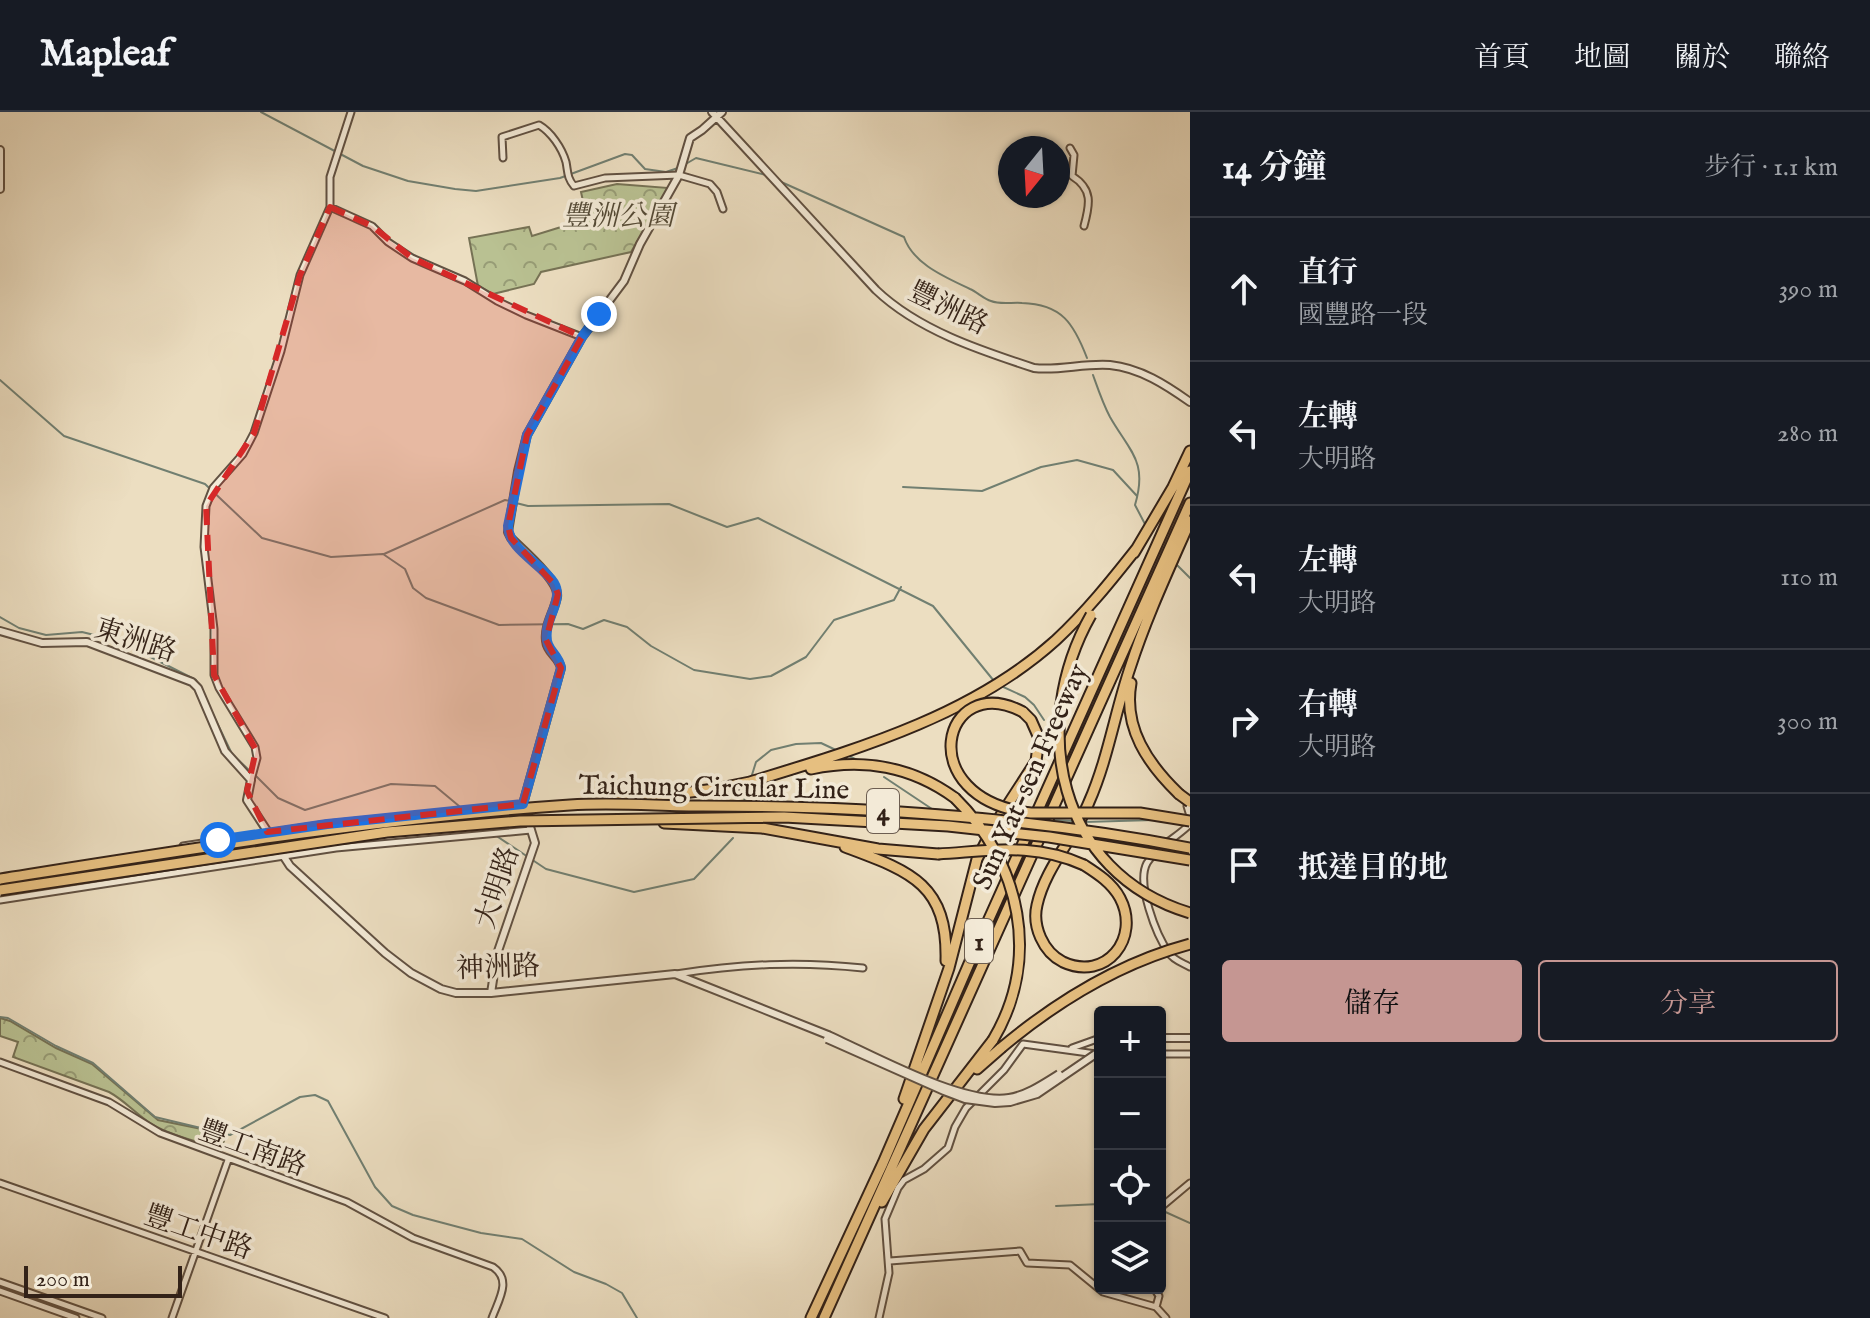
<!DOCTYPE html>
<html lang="zh-TW">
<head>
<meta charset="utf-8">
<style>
  :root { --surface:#171b24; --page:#242831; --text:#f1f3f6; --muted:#9ea1a6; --line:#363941; --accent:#c59692 }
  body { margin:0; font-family:"IM FELL English","Noto Serif TC",serif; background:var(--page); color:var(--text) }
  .controls { position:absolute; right:24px; bottom:24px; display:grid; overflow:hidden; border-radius:8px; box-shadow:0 2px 6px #0004 }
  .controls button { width:72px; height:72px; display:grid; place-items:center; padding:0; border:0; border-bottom:2px solid var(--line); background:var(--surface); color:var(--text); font:40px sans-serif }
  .compass { position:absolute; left:998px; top:24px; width:72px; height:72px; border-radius:50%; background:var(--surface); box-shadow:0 2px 6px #0004; rotate:198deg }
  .scale { position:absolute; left:24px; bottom:20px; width:158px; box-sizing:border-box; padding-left:8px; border:4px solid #332218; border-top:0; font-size:22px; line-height:28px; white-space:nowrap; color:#332218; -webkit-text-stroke:6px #f3ead7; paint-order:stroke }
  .stop { position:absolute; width:24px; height:24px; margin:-18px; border:6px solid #1a73e8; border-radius:50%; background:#fff }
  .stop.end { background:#1a73e8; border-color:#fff; box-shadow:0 2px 8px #0008 }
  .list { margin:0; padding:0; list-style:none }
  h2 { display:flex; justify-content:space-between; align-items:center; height:104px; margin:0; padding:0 32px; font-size:34px }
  h2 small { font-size:26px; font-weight:400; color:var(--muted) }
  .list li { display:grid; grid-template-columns:52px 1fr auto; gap:24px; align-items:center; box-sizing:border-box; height:144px; padding:0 32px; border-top:2px solid var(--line) }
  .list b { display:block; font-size:30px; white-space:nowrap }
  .list p { margin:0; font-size:26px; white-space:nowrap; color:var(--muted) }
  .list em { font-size:26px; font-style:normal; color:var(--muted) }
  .actions { display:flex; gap:16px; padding:24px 32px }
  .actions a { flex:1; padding:18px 0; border:2px solid var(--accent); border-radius:8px; text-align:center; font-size:28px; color:var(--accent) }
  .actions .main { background:var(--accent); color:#111 }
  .icon { flex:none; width:44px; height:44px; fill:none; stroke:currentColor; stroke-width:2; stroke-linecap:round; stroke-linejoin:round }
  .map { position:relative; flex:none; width:1190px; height:1206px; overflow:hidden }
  header { display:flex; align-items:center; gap:48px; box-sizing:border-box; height:112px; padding:0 40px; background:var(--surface); border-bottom:2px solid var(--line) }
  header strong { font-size:38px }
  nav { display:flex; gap:44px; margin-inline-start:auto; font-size:28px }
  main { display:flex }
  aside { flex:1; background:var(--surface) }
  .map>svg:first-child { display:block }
</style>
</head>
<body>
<header>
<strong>Mapleaf</strong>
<nav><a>首頁</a><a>地圖</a><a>關於</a><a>聯絡</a></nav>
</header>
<main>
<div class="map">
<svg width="1190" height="1206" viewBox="0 0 1190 1206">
  <defs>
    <pattern id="park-crowns" width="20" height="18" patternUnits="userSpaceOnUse" patternTransform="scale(2)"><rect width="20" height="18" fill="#b9c192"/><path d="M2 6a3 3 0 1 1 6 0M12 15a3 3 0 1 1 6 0" fill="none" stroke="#979c76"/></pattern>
  </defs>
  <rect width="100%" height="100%" fill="#ecdec1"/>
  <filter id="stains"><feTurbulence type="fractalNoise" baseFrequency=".0025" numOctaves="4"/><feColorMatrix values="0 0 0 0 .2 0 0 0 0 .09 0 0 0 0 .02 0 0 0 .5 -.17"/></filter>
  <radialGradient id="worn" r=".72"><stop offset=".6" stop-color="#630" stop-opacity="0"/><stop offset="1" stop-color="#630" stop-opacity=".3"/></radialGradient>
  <path fill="url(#park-crowns)" stroke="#767255" stroke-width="2" d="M617 72 669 76 631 140 541 160 534 172 493 182 478 174 469 126 529 115 532 124 587 107 581 80Z
    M0 906 10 909 56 936 92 952 158 1008 226 1022 223 1032C212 1038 162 1019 150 1011 135 1001 124 988 109 980L13 945 18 930 0 924Z"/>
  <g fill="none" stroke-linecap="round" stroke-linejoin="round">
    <path stroke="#717f71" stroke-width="2" d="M261 0 363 54 408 69 455 77 476 79 560 66 625 42 632 43 645 57 666 60 678 56
      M684 53 696 46 766 63
      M779 69 904 125C913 152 945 165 970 177 977 180 984 187 991 189 1000 193 1013 190 1022 191 1062 192 1074 212 1087 246
      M1093 263C1098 277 1103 292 1110 305 1130 340 1148 349 1135 393L1146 414
      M0 268 64 324 205 372 262 426 331 445 383 442 405 457 413 476 426 486 499 513 568 512 583 517 604 508 627 515 651 534 694 558 750 567 771 564 806 545 834 508 894 488 901 475
      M903 375 982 379 1041 355 1077 348 1113 358 1137 384
      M516 391 528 394 669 392 727 415 758 406 933 494 994 569
      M384 442 505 388 510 389
      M1175 451 1190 466
      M0 505 19 516 46 523 82 520 119 529 196 568 198 572
      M999 573 1025 585 1034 593 1044 608
      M208 592 232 642 251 660
      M847 643 859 649
      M256 664 278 686 305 698 391 672 435 674 465 699
      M884 665 932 697 941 698
      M751 666 756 650 771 638 796 632 821 631 838 639
      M744 689 748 676
      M1052 708 1073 709
      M1084 710 1154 708
      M495 723 546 757 634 780 694 767 733 726
      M0 905 8 906 56 934 93 951 155 1005 230 1023 300 985 315 983 328 989 375 1075 392 1094 413 1103 481 1121 522 1127 574 1160 606 1172 622 1181 637 1206
      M1056 1094 1100 1092
      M1161 1098 1190 1111"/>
    <g stroke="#615142" stroke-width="9">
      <path id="minor" d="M1070 36 1074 43 1072 64C1093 77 1090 92 1084 114
        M503 46 502 25 539 13C551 20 562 36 566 50 568 60 567 66 574 74L605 66 679 63 710 72 717 80 723 97
        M330 95 372 114 388 130 412 146 465 169 497 189 526 203 582 225
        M251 668 257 646 255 635 219 576 214 563V517L204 435 206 394 213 376 243 342 254 321 281 239 300 163 330 95V65L351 0
        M1189 690 1187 694 1190 704
        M1190 712C1177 726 1158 733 1147 751 1136 771 1156 823 1169 841 1173 848 1183 851 1190 855
        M183 734 327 712 379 707
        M0 788 336 736 531 718
        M676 862C741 852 798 849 863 856
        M1072 936 1100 926
        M1160 942H1190
        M0 950 109 990 160 1021 347 1090 413 1126 493 1155C512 1168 499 1187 492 1206
        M0 1071 385 1206
        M1160 1096 1190 1071
        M890 1149 1020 1139 1027 1151 1070 1153 1103 1180 1156 1195 1166 1206
        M0 1170 102 1206
        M1154 1176 1159 1184 1156 1195
        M0 1179 76 1206
        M172 1206 228 1048
        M879 1206 889 1161 885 1107 898 1076 904 1068 924 1057 948 1036 955 1015 966 996 1004 958 1023 932 1096 942"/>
    </g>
    <g stroke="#615142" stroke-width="10">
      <path id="tertiary" d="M712 0 876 178C918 218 979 238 1034 256 1059 259 1084 251 1110 253 1140 256 1166 273 1190 290
        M0 38V77
        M0 519 42 531 87 530 192 570 198 576 225 639 251 668 247 688 290 754 385 841 411 861 441 877 456 881H491L675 862 828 923
        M491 881 497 842 535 731 523 692 561 556C559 545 547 541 546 529 544 513 554 500 557 485 560 469 523 438 511 426L508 420 518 359 527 323 582 225 624 169 640 132 679 63 690 26 702 18 722 0
        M1160 926H1190"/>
    </g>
    <g stroke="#332218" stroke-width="13">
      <path id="motorway" d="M1134 441 1173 375 1190 339
        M1131 571C1123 616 1148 652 1179 682
        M811 657C864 646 911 654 955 686
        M747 671C854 638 971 605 1056 528 1086 500 1111 469 1137 436
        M618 689 715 677 750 670
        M664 711 762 716 878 737 938 742
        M845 735C909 759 948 771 946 849
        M1084 753C1098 762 1112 771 1120 786 1141 826 1106 870 1063 850 1043 840 1032 814 1037 793 1045 756 1075 725 1089 690 1108 647 1115 600 1130 556 1146 506 1169 457 1190 409
        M977 957 1001 936
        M904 987 949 856 977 747 994 714 1036 649 1039 626 1031 608 1023 600
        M882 1090 924 1017 993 928
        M811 1206 883 1051 971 847 1190 359
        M824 1206 1190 391"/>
    </g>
    <use href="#minor" stroke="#f3ead7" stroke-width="5"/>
    <use href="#tertiary" stroke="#f3ead7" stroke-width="6"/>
    <use href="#motorway" stroke="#e6bf80" stroke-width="9"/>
    <g stroke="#615142" stroke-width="10" stroke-linecap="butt">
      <path id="tertiary-bridge" d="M828 923C873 943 962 993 1009 986 1027 983 1043 972 1059 962
        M827 927 944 979 965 987 995 991 1010 990 1037 982 1100 939"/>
    </g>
    <g stroke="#332218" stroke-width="13" stroke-linecap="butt">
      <path id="motorway-bridge" d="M1091 503C1028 614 1057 761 1190 801
        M1023 600C942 557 910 687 1031 701H1140L1190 709
        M1179 682 1190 690
        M955 686C1021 751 1041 847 993 928
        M938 742C991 739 1034 730 1084 753
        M0 767C189 737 378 706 570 693 614 690 659 694 703 694 866 694 1030 705 1190 736
        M0 778 387 720 520 709 784 705 948 714 1049 725 1190 748
        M1001 936C1057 889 1119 851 1190 832"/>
    </g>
    <use href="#tertiary-bridge" stroke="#f3ead7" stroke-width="6"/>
    <use href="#motorway-bridge" stroke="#e6bf80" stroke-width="9"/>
  </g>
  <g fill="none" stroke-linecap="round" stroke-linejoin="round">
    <path stroke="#1a73e8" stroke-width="10" d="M218 728 327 712 523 692 561 556C558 539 544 540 547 518 549 502 563 486 554 471 542 452 508 437 508 414L527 323 582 225 599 202"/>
  </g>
  <path fill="#d62828" fill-opacity="0.2" stroke="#d62828" stroke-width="6" stroke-dasharray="16 10" stroke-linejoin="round" d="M330 95 372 114 412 146 582 225 527 323 508 414 511 426 554 472 558 482 546 528 561 556 523 692 267 720 247 679 256 638 214 563 206 394 254 321 300 163Z"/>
  <g text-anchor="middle" stroke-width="7" stroke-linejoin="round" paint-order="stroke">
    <g fill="#f3ead7" stroke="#6d5e51" stroke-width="2">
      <rect x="867" y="677" width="32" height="44" rx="6"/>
      <rect x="965" y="807" width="28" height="44" rx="6"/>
    </g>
    <g font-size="26" font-weight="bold" fill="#332218">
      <text x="883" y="708">4</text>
      <text x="979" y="838">1</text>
    </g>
    <g font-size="28" font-style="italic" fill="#544a36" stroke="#f3ead7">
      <text x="618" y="113">豐洲公園</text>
    </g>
    <g font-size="28" fill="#332218" stroke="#f3ead7">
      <text transform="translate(949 195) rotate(26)" y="10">豐洲路</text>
      <text transform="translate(136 527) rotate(18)" y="10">東洲路</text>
      <text transform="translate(1029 664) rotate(-66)" y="10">Sun Yat-sen Freeway</text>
      <text transform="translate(714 674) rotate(1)" y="10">Taichung Circular Line</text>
      <text transform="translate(496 775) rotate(-72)" y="10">大明路</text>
      <text transform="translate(498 854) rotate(-2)" y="10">神洲路</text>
      <text transform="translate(253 1035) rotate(20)" y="10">豐工南路</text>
      <text transform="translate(199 1119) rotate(19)" y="10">豐工中路</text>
    </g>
  </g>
  <rect width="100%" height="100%" filter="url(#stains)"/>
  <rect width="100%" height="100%" fill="url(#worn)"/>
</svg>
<div class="controls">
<button>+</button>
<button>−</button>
<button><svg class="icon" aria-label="locate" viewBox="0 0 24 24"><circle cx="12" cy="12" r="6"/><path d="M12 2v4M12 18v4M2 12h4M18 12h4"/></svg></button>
<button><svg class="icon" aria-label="layers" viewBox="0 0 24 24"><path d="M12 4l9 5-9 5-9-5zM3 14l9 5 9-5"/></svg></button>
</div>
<svg class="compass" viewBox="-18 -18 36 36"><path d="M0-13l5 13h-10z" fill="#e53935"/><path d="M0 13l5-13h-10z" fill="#9ea1a6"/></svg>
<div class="scale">200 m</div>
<div class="stop" style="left:218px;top:728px"></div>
<div class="stop end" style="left:599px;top:202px"></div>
</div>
<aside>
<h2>14 分鐘<small>步行 · 1.1 km</small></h2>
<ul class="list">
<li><svg class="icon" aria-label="ahead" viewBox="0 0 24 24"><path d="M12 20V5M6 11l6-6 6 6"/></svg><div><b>直行</b><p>國豐路一段</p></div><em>390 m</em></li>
<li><svg class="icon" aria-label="left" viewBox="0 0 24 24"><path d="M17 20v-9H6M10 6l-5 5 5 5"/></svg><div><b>左轉</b><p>大明路</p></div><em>280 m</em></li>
<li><svg class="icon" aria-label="left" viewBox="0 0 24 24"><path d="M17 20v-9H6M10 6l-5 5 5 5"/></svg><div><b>左轉</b><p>大明路</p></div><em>110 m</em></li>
<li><svg class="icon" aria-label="right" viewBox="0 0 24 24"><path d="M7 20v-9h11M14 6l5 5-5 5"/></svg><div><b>右轉</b><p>大明路</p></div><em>300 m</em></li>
<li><svg class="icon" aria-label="arrive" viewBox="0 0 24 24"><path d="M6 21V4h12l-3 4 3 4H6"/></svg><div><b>抵達目的地</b></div></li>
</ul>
<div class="actions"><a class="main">儲存</a><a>分享</a></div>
</aside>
</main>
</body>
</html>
